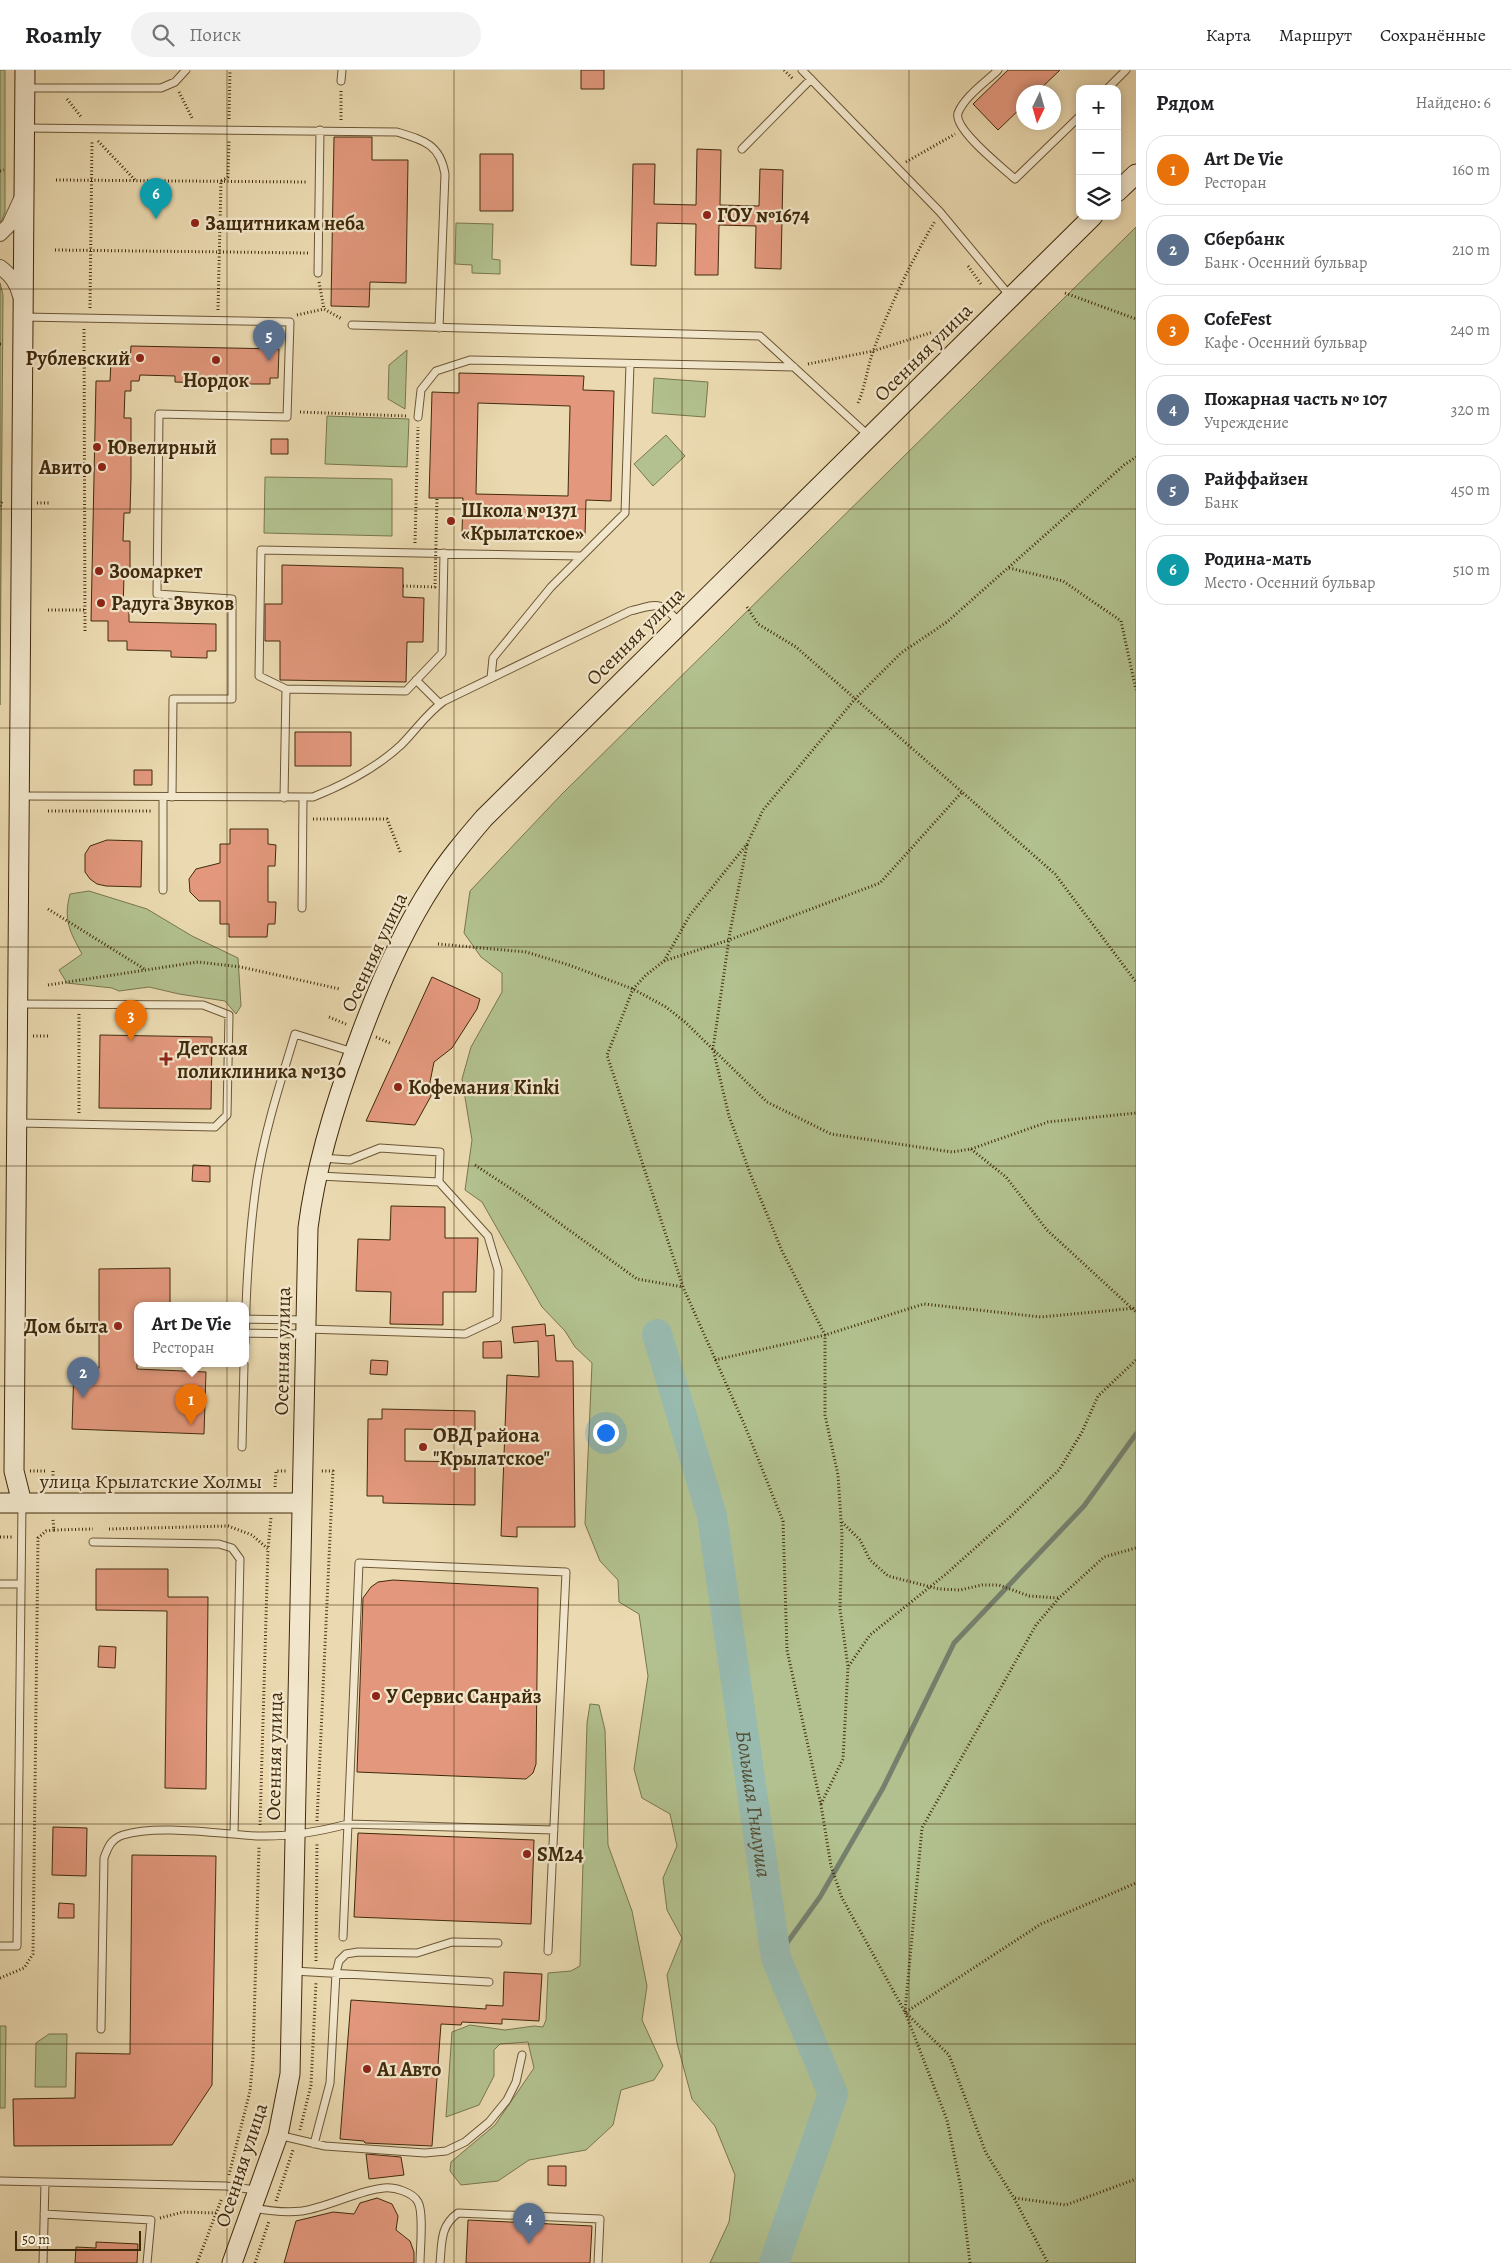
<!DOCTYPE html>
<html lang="ru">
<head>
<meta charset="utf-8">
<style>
  :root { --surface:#fff; --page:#f2f2f2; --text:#202124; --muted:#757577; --line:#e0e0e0; --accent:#ea580c }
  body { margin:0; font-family:Alegreya,serif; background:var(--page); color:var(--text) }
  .controls { position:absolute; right:15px; top:15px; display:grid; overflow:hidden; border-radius:10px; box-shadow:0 2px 8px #0003 }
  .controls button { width:45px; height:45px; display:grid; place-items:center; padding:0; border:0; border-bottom:1px solid var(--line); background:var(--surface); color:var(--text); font:25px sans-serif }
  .compass { position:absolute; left:1016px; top:15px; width:45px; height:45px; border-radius:50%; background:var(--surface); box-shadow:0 2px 8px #0003; rotate:185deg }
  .scale { position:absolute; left:15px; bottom:12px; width:126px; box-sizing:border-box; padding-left:5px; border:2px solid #402a0c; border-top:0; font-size:14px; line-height:18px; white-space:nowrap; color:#402a0c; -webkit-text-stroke:4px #f2e7cc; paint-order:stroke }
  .you { position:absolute; left:605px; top:1362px; width:18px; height:18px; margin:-12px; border:4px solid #fff; border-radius:50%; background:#1a73e8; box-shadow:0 0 0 8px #1a73e833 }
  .badge { display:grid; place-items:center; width:32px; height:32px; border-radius:50%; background:var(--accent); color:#fff; font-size:16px; font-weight:700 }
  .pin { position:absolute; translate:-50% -41px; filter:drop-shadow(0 1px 2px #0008) }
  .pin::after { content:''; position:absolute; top:26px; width:18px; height:15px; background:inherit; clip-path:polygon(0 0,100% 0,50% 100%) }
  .popup { position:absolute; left:134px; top:1232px; width:115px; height:65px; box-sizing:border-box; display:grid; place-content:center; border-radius:10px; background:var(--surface); filter:drop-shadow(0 1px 4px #0005); font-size:16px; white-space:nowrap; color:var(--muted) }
  .popup b { font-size:19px; color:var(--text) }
  .popup::after { content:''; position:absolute; left:50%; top:100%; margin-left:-10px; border:10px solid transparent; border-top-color:var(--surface) }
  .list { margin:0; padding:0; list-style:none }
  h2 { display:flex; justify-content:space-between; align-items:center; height:65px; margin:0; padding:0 20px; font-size:21px }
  h2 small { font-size:16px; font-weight:400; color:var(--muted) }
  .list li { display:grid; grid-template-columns:32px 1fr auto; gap:15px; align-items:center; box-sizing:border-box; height:70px; margin:0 10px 10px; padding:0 10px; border:1px solid var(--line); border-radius:20px }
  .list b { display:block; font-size:19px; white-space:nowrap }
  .list p { margin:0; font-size:16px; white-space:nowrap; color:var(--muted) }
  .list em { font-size:16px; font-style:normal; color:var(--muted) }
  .icon { flex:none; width:28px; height:28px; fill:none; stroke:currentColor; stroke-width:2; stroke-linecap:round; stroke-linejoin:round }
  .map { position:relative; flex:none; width:1136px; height:2193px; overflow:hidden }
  header { display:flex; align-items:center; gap:30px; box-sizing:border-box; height:70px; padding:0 25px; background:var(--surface); border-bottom:1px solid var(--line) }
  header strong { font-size:24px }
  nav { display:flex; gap:28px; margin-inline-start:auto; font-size:18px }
  .search { width:350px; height:45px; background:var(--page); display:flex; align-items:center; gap:12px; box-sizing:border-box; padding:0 18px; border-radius:28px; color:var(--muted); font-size:19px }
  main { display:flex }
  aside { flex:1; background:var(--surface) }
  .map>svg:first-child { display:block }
</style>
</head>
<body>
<header>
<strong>Roamly</strong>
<div class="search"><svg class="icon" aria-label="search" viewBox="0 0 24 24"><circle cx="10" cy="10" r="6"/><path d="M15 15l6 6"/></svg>Поиск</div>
<nav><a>Карта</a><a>Маршрут</a><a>Сохранённые</a></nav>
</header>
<main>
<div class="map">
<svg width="1136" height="2193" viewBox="0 0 1136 2193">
  <rect width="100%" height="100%" fill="#ebdab1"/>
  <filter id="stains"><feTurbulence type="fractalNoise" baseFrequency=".004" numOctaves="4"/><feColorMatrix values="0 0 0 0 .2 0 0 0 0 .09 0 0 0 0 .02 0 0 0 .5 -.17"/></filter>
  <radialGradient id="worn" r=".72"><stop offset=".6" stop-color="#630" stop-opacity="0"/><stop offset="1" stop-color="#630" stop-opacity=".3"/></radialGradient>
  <path fill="#b2c18f" stroke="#79764e" d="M0 0H5V142L0 155Z
    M456 153 493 154 492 189 500 190V204L472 203V195L455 194Z
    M1136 157V2193H710L729 2152 735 2105 715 2056 692 2029 677 1973 667 1905 682 1868 667 1840 663 1808 677 1776 670 1744 642 1728 634 1699 648 1606 639 1544 619 1532 618 1510 600 1491 585 1454 592 1293 575 1277 565 1261 542 1237 482 1132 465 1120 472 1070 462 1009 471 977 502 922V903L481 887 464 863 470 821 562 724Z
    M0 213 3 225 0 635Z
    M407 280 405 339 388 329 389 295Z
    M654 308 708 312 705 347 652 343Z
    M327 346 409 349 407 397 325 394Z
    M666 365 685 386 653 416 634 394Z
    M265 407 392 409V466L264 463Z
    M89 821 147 839 192 866 238 888 241 936 236 944 225 931 179 924 149 917 119 921 112 918 67 913 59 900 82 884C70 862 63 850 70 824Z
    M590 1634 599 1635 605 1660 608 1775 632 1841 647 1916 642 1950 663 1996 654 2010 621 2020 613 2055 586 2080 529 2090 498 2111 461 2115 450 2101 451 2092 495 2055 534 1998 528 1972 500 1974 494 1980V2006L479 2035 446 2047 452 1962 470 1955 505 1960 534 1956 543 1957 546 1950 548 1903 571 1901 580 1896 587 1653Z
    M0 1956H6L5 2038H0Z
    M49 1964H67L66 2017H35L36 1973Z"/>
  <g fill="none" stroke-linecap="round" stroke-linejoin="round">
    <path stroke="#75806e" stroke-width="5" d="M776 1888 820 1827 883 1718 954 1573 1084 1436 1136 1364"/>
    <path stroke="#98baaf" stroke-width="30" id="s1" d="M657 1264 712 1446 776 1888 833 2024 774 2193"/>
  </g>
  <path fill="#e3987d" stroke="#402a0c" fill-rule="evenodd" d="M581 0H604V19H581Z
    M1008 0H1060L1037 22H1024V35L998 60 973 34Z
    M334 67H372V90H408L406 213 370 212 369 237 331 236Z
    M697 79 721 80 720 135 759 136 760 99 783 100 781 199 755 198 756 156 719 155 718 205H695L696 154 657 153 656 196 631 195 633 94H655L654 134 696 135Z
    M480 84H513V141H480Z
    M131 276 279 279 278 308H270V314H235V307L210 306V313L175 312V306L140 305 139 311H131V321H125L124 348H131V408L130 443H124L123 471H130V505H124L123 541H129V552L216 554V581H207V588L171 587V581L127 580V571H108V551H91L96 311H110L111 291 130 292Z
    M459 303 584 306 583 320 614 321 611 431 586 430 585 466 462 463 463 428H429L432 322 459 323ZM478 333 570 336 568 426 476 424Z
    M271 369H288V384H271Z
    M282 495 403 498V527L424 528 423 572H407L406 612 280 610V571H265V534H282Z
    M295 662H351V696H295Z
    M134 700H152V715H134Z
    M230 759H268V774L276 775 275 796H268V832H276L275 854H268L267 867H229V854H220V831H199L190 822 189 809 196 799 220 793V774H230Z
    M107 770 142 771 141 817 106 816 97 814 90 809 85 802V784L90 776Z
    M432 907 480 929 477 939 452 978 434 992 430 1012 431 1026 415 1055 366 1051Z
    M100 965 212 967 211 1039 99 1038Z
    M193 1095 210 1096V1112L192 1111Z
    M391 1136 445 1137V1168H478L476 1222H443V1255L390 1254 391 1222 356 1221 358 1169 390 1170Z
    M170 1198V1236H137V1299L206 1302 204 1364 72 1359 74 1297 99 1298V1199Z
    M545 1254 546 1266 554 1265 556 1291H573L575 1457H517V1467L501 1466 507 1305 539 1307 538 1271 514 1273 512 1257Z
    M501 1271 502 1288H483V1272Z
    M371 1290 388 1291 387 1305 370 1304Z
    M382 1339 475 1341V1360L405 1359V1391L475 1392V1435L383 1433V1426H367L368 1349H382Z
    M96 1499H168V1527H208L206 1719 165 1718 167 1541 96 1540Z
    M393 1510 538 1518 536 1694 533 1703 526 1709 357 1702 363 1528 371 1517 378 1512Z
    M99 1576 116 1577 115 1598 98 1597Z
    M53 1757 87 1758 86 1806 52 1805Z
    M358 1763 534 1770 531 1854 354 1847Z
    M132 1785 216 1786 212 2015 172 2075 14 2076 13 2029 75 2028 76 1983 130 1984Z
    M59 1833 74 1834V1848H58Z
    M504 1902 542 1904 539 1951 502 1949V1954L462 1952 461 1955 441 1954 432 2076 365 2073 364 2071 340 2069 351 1930 486 1939V1935L503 1936Z
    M366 2084 401 2087 404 2105 369 2109Z
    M548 2096H566V2116L548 2115Z
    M377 2128 392 2134 398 2146 396 2160 410 2171 414 2182V2193H284L296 2151 333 2142 354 2144 360 2133Z
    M468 2150 592 2156 590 2193H466Z
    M96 2172 138 2174 137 2193H75L76 2177 96 2178Z"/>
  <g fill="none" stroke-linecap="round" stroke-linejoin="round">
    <g stroke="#6b5635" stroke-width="9">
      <path id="lane" d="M802 0 940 142 1010 226
        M998 0C986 12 965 26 958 43 953 59 1003 98 1015 109L1080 46
        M341 11 342 0
        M26 18H161L175 12 186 0
        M1107 19 1126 0
        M25 58 397 62C423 70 440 74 445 104L439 258
        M742 79 811 9
        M318 203 320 60
        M23 247 290 252 287 347 159 344 157 524 232 529V629H173L172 727
        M352 255 760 266 869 366
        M418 347 421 320 436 301 470 290 794 297
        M491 608 493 588 551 517 625 443 630 294
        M416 610 440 634
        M286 619 406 621 442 583 444 483
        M21 726 313 727C346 714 375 699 401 675 416 660 427 643 444 631L630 541C659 534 659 530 680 553
        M284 728 286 619 259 606 261 480 580 486
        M163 820V727
        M302 838 303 727
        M18 934 203 935 229 945 227 1045 215 1057 19 1053
        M321 1088 350 1090 380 1078 440 1082 439 1112
        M245 1249 305 1250
        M306 1259 465 1264 497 1249 498 1200 488 1166 439 1112 319 1106
        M245 1263 305 1264
        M245 1273C246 1218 249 1163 257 1109 265 1059 281 1011 295 964L353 982
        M242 1377 244 1294
        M93 1472 219 1474 232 1478 240 1489 234 1764
        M0 1514H21
        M343 1867 348 1754 554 1760
        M0 1876H17L22 1433
        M293 1901 489 1912
        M101 1959 104 1788C108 1777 111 1769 123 1765 157 1754 220 1764 257 1766 288 1767 318 1762 348 1754L359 1493 566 1502 548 1881
        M278 2065 325 2076 425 2083 446 2081 465 2072 489 2052 507 2030 516 2012 522 1985
        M314 2074 330 2013 336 1903 339 1891 346 1884 358 1882 417 1883 452 1872 498 1873
        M0 2111 226 2116 256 2120
        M253 2138C269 2141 285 2143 302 2141 329 2137 359 2120 384 2118 394 2117 413 2122 418 2132 424 2143 420 2179 420 2193
        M44 2144 151 2150 147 2193
        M43 2193 45 2112
        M440 2193C442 2172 440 2156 458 2143L600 2149 598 2193"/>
    </g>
    <g stroke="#6b5635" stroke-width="16">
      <path id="street" d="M0 164 9 155 21 129
        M0 197C11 205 17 213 20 226"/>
    </g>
    <g stroke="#402a0c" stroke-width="21">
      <path id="secondary" d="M1117 122 1136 104
        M0 1433H302
        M22 1433 14 1401 25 0
        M232 2193 278 2065 290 2004 308 1158C316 1094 335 1033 358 972 378 917 401 863 433 814 448 790 466 769 484 748L1093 146"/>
    </g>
    <path stroke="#402a0c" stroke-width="3" stroke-dasharray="1 2.5" stroke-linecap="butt" d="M784 0 793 9
      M341 21V50
      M179 22 193 50
      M67 29 82 48
      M229 49 230 0
      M98 71 135 110
      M906 92 955 64
      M0 101 4 100
      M56 110 308 112
      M55 180 309 183
      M968 196 981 214
      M319 212 324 239
      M1065 223 1136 249
      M90 238 92 70
      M218 240 221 111 228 107 229 71
      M297 245 324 239 342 249
      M84 259 85 563
      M0 274H2
      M808 294 873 281 933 262
      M858 333C866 315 867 297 874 279 890 235 911 192 935 151
      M300 342 407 346
      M37 433H49
      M0 436 2 432
      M415 473 418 357
      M1009 498 1063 511 1121 551 1136 620
      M747 537 758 554 796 577 962 722
      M48 540H84
      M48 741H152
      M313 749H387L401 784
      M747 775 730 862 713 979 729 1046 750 1103 782 1181 825 1265V1345L838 1405 842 1465 840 1539 848 1597
      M48 839 146 900
      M438 874 526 882 569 895 633 919 666 937 685 952 767 1032 831 1064 952 1082 971 1079 1048 1052 1136 1043
      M664 891 729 870 880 813 962 722 1055 804 1136 912
      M48 915 198 892 241 897 340 919
      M329 947 348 955
      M33 966H48
      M376 967 390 973
      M79 1043V944
      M971 1079 1006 1107 1047 1160 1136 1242
      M475 1095 519 1124 637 1209 683 1217
      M715 1290 825 1265 924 1234 1041 1247 1136 1238
      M30 1401H47
      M53 1401V1416
      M275 1417 276 1401H286
      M842 1452 860 1470 870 1490 888 1506 939 1519 960 1520 982 1515H999L1029 1526 1059 1528
      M109 1459 228 1456 252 1465 268 1479 271 1448
      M54 1460 93 1459
      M0 1467H12
      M821 1734 843 1689 848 1597 870 1565 946 1504 1011 1446 1059 1400 1082 1362 1098 1326 1136 1290
      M317 1751 333 1401H320
      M260 1755 268 1479
      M316 1891 317 1773
      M0 1908 24 1898 33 1884 38 1468 46 1461 54 1460 53 1450
      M905 1942 922 1758 1036 1555 1059 1528 1104 1487 1136 1478
      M906 1942 1041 1854 1136 1813
      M907 1944 949 1985 986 2083 1014 2128 1048 2193
      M300 2060 311 2015 316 1913
      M229 2105 250 2021 253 1988 259 1777
      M1015 2128 1066 2135 1136 2109
      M276 2131 293 2080
      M160 2148 183 2142 216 2143
      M197 2193 222 2128
      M255 2193 269 2151
      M970 2193 961 2118 947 2050 905 1942 842 1828 831 1796 821 1735 787 1580 783 1451 745 1356 683 1217 607 985 633 919 646 905 664 891 690 845 747 774 763 740 855 629 901 583 947 552 1124 395 1136 387"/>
    <use href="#lane" stroke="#f2e7cc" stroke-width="7"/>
    <use href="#street" stroke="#f2e7cc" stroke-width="14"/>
    <use href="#secondary" stroke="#f2e7cc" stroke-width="19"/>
    <path stroke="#402a0c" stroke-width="3" stroke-dasharray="1 2.5" stroke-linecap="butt" d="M403 516 435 517 437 428"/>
  </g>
  <path fill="none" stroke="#402a0c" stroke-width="1" stroke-opacity="0.55" d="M227 0V2193M454 0V2193M682 0V2193M909 0V2193M0 219H1136M0 439H1136M0 658H1136M0 877H1136M0 1096H1136M0 1316H1136M0 1535H1136M0 1754H1136M0 1974H1136"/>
  <g fill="#8f2418" stroke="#f2e7cc" stroke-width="2">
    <circle cx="707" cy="145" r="5"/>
    <circle cx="195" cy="153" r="5"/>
    <circle cx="140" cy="288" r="5"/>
    <circle cx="216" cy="290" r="5"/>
    <circle cx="97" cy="377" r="5"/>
    <circle cx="102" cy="397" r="5"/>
    <circle cx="451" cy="451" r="5"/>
    <circle cx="99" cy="501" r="5"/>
    <circle cx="101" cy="533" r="5"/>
    <path d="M163.5 981.5h5v5h5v5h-5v5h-5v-5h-5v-5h5z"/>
    <circle cx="398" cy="1017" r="5"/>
    <circle cx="118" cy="1256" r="5"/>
    <circle cx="423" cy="1377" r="5"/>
    <circle cx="376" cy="1626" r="5"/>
    <circle cx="527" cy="1784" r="5"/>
    <circle cx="367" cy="1999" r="5"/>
  </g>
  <g text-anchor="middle" stroke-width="4.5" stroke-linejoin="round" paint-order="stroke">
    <g font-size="20" font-weight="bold" fill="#402a0c" stroke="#f2e7cc" text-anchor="start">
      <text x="717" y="152">ГОУ №1674</text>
      <text x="205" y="160">Защитникам неба</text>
      <text x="130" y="295" text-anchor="end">Рублевский</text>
      <text x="216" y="317" text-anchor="middle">Нордок</text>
      <text x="107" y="384">Ювелирный</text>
      <text x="92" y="404" text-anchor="end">Авито</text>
      <text x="461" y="447">Школа №1371<tspan x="461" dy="23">«Крылатское»</tspan></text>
      <text x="109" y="508">Зоомаркет</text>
      <text x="111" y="540">Радуга Звуков</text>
      <text x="177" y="985">Детская<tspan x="177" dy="23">поликлиника №130</tspan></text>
      <text x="408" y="1024">Кофемания Kinki</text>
      <text x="108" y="1263" text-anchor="end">Дом быта</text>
      <text x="433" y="1372">ОВД района<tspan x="433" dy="23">"Крылатское"</tspan></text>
      <text x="386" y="1633">У Сервис Санрайз</text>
      <text x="537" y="1791">SM24</text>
      <text x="377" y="2006">А1 Авто</text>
    </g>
    <g font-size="20" fill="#402a0c" stroke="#f2e7cc">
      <text transform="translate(923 282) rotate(-45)" y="7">Осенняя улица</text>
      <text transform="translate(635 566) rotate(-45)" y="7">Осенняя улица</text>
      <text transform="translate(374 882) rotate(-65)" y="7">Осенняя улица</text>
      <text transform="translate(282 1281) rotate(-89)" y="7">Осенняя улица</text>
      <text x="151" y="1418">улица Крылатские Холмы</text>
      <text transform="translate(274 1686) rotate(-89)" y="7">Осенняя улица</text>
      <text transform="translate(241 2095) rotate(-72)" y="7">Осенняя улица</text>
    </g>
    <g font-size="21" font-style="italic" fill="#564e35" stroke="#f2e7cc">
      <text dy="7" stroke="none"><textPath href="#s1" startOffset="481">Большая Гнилуша</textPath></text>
    </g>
  </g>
  <rect width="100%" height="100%" filter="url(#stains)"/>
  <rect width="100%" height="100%" fill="url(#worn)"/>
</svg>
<div class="controls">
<button>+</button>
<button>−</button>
<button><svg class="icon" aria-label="layers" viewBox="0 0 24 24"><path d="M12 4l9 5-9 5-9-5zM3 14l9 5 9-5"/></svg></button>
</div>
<svg class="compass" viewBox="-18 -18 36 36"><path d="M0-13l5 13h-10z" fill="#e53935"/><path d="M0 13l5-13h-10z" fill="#757577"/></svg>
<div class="scale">50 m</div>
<div class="you"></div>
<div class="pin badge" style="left:191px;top:1355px;background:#e8710a">1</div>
<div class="popup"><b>Art De Vie</b>Ресторан</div>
<div class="pin badge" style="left:83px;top:1328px;background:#5c6f8a">2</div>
<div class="pin badge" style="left:131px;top:971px;background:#e8710a">3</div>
<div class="pin badge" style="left:529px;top:2174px;background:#5c6f8a">4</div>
<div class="pin badge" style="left:269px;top:291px;background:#5c6f8a">5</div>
<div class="pin badge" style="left:156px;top:149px;background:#0f9aa8">6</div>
</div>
<aside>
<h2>Рядом<small>Найдено: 6</small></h2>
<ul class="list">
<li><span class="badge" style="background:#e8710a">1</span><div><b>Art De Vie</b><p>Ресторан</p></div><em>160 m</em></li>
<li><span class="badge" style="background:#5c6f8a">2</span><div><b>Сбербанк</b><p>Банк · Осенний бульвар</p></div><em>210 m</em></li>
<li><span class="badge" style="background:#e8710a">3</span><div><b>CofeFest</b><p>Кафе · Осенний бульвар</p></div><em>240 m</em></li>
<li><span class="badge" style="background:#5c6f8a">4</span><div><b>Пожарная часть № 107</b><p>Учреждение</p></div><em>320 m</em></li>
<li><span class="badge" style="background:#5c6f8a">5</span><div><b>Райффайзен</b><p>Банк</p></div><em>450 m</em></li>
<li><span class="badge" style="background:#0f9aa8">6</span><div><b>Родина-мать</b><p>Место · Осенний бульвар</p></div><em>510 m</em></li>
</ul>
</aside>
</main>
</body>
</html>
